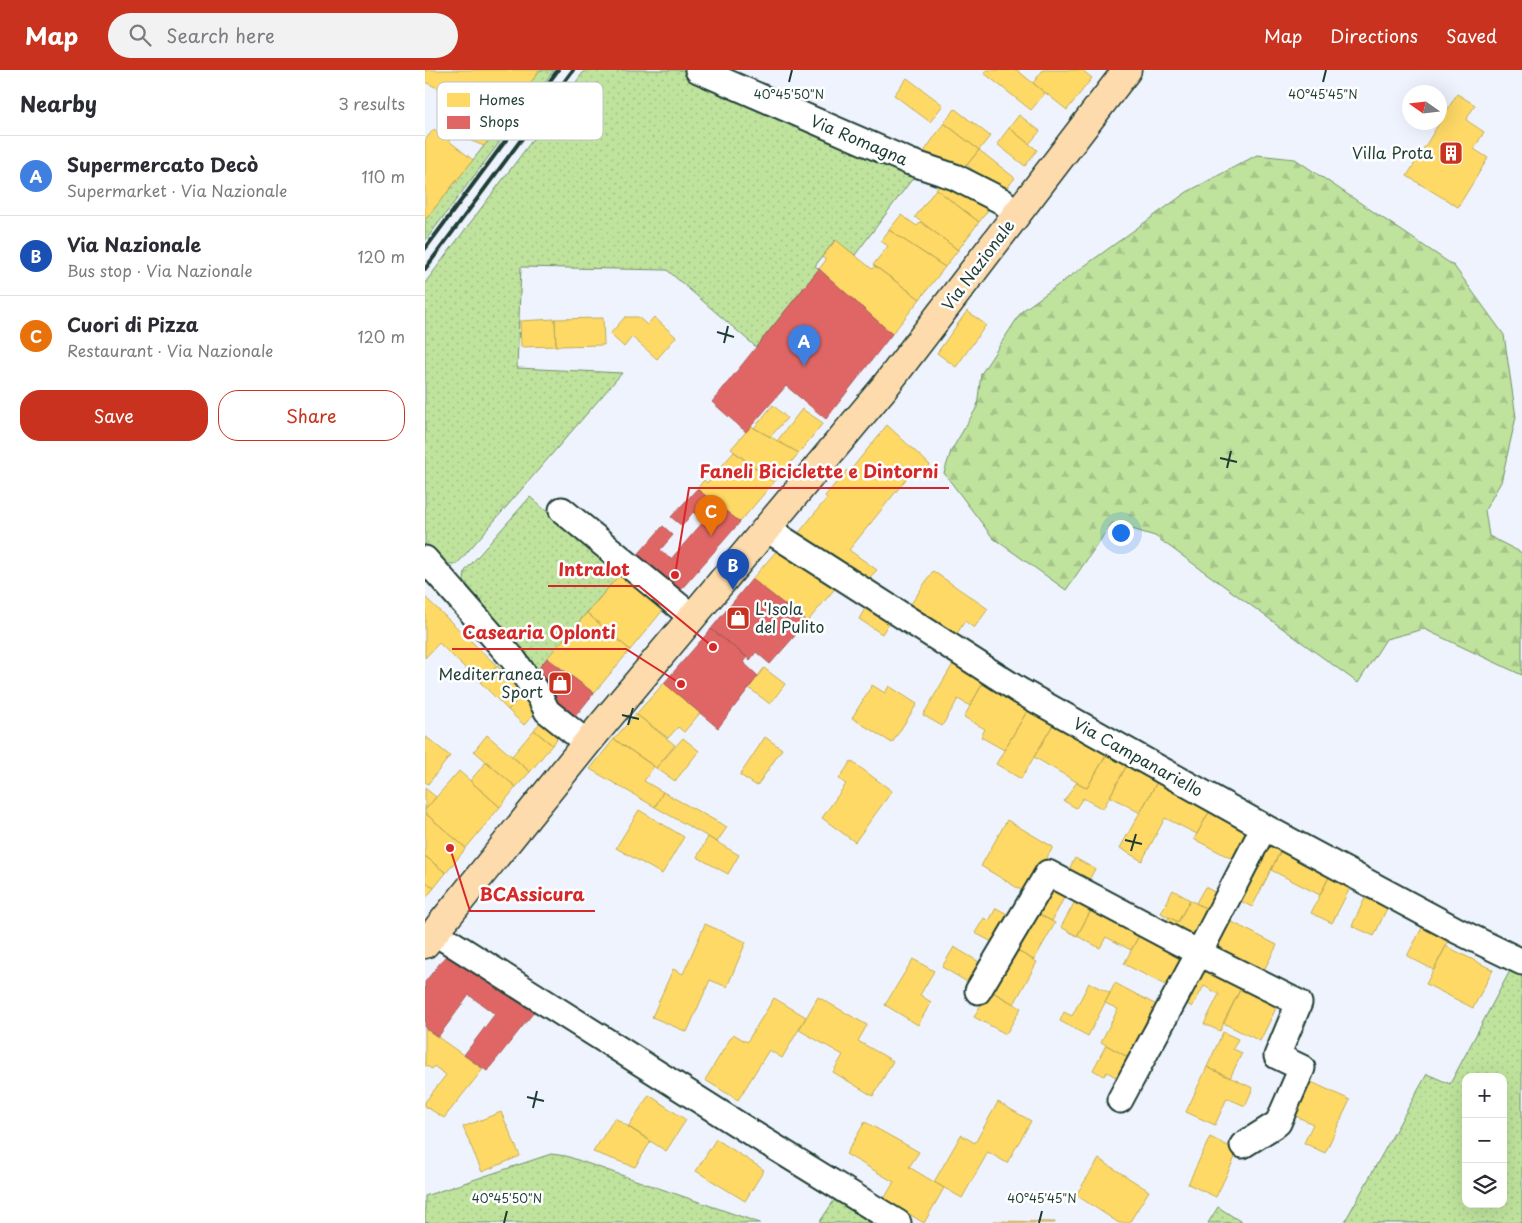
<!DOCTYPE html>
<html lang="en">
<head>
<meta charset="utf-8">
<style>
  :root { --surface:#fff; --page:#f2f2f3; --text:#2b2b33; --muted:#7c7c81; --line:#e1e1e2; --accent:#c8321e }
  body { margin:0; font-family:"Playpen Sans",sans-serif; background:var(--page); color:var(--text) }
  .controls { position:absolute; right:15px; bottom:15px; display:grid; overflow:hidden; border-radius:10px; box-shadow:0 5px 20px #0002 }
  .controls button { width:45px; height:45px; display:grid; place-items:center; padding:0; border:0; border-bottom:1px solid var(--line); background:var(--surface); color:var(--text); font:25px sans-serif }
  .compass { position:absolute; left:977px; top:15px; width:45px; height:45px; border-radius:50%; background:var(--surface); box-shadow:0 5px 20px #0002; rotate:284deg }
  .you { position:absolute; left:695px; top:462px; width:18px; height:18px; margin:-12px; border:4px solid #fff; border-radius:50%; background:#1a73e8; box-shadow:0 0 0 8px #1a73e833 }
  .badge { display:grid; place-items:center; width:32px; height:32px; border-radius:50%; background:var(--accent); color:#fff; font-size:16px; font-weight:700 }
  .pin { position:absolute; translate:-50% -41px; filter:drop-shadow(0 1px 2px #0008) }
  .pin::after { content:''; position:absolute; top:26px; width:18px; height:15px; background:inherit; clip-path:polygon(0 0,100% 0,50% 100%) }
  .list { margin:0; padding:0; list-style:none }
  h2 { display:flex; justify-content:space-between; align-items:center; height:65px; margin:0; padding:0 20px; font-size:21px }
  h2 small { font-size:16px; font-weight:400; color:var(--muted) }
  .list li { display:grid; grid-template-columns:32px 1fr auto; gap:15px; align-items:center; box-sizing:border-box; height:80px; padding:0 20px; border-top:1px solid var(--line) }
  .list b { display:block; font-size:19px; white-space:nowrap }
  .list p { margin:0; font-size:16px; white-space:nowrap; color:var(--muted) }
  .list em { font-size:16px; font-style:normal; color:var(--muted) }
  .actions { display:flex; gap:10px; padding:15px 20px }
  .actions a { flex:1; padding:11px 0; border:1px solid var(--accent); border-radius:20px; text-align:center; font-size:18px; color:var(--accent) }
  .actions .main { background:var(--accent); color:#fff }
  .icon { flex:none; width:28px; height:28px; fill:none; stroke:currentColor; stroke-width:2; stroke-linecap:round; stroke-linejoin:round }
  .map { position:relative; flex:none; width:1097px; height:1153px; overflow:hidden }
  header { display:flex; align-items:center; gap:30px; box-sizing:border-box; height:70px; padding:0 25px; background:var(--accent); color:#fff }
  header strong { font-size:24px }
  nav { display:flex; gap:28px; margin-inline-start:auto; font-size:18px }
  .search { width:350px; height:45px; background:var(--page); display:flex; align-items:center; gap:12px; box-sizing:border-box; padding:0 18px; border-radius:28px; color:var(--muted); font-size:19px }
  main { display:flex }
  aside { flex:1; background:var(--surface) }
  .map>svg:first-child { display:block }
</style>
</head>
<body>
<header>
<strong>Map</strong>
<div class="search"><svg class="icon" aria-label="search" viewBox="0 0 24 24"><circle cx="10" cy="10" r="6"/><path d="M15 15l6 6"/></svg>Search here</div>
<nav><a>Map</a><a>Directions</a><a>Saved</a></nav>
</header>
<main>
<aside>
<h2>Nearby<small>3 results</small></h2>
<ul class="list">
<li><span class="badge" style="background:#3f7fe0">A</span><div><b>Supermercato Decò</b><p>Supermarket · Via Nazionale</p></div><em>110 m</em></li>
<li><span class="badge" style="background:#1a4fb4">B</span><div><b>Via Nazionale</b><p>Bus stop · Via Nazionale</p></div><em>120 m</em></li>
<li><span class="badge" style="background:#e8710a">C</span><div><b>Cuori di Pizza</b><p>Restaurant · Via Nazionale</p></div><em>120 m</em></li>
</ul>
<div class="actions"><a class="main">Save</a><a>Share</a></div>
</aside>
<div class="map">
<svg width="1097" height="1153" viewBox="0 0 1097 1153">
  <defs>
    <pattern id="grass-dots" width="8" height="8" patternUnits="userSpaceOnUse" patternTransform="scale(1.25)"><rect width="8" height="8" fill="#bfe39d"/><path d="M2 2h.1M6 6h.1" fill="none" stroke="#a4c488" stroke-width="1.8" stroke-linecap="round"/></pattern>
    <pattern id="forest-firs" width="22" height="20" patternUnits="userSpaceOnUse" patternTransform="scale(1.25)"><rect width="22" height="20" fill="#bfe39d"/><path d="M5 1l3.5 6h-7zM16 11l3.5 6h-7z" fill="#a4c488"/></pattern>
  </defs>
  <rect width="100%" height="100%" fill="#eff3fd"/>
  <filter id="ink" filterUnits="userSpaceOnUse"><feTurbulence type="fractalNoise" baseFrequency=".02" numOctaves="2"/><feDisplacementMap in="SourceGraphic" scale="10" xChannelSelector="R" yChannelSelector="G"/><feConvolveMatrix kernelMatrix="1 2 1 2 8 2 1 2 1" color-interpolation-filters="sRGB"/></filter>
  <g filter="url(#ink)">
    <path fill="url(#grass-dots)" stroke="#6f9068" fill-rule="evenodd" d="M115 0H129L0 171V150L59 76Z
      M160 0H257L494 100 430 185 410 170 390 196 394 199 331 277 242 200 96 197 92 298 197 303 32 494H21L0 475V213Z
      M105 427 195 504 109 604 92 574 39 511 40 501Z
      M1088 895 1097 900V1153H919L1002 1004 1025 1014ZM1041 1007H1078V1134H1041Z
      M126 1084 141 1086 335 1153H0V1126Z
      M412 1126 456 1153H394Z
      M793 1137 818 1153H783Z"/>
    <path fill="url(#forest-firs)" stroke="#6f9068" d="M832 85 870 89 1029 196 1079 265 1091 347 1076 412 1060 440 1064 466 1097 483V605L999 559 961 569 933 613 730 466 687 453 641 520 568 468 519 403 526 381 552 337 556 304 597 241 762 122Z"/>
    <path fill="#ffd966" stroke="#bcaa57" d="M0 0H115L59 76 34 66 13 47 23 23 0 12Z
      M561 0H592L620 23 606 40 559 3Z
      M618 0H657L667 8 642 40 608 13Z
      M482 8 518 35 505 52 469 25Z
      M1032 24 1050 35 1041 50 1059 62 1049 79 1063 88 1033 137 982 106Z
      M530 39 565 66 554 80 519 53Z
      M594 45 615 61 604 74 584 58Z
      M519 53 554 80 542 95 530 102 494 89Z
      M584 58 612 80 600 96 572 74Z
      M9 59 48 90 0 150V70Z
      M554 80 590 108 576 124 542 95Z
      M519 109 567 135 554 152 511 119Z
      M511 119 554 152 533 180 490 147Z
      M476 145 492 156 496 152 533 180 520 197 464 160Z
      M464 160 520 197 495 229 448 195 463 176 456 171Z
      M411 170 447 199 450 196 495 229 467 264 394 199 401 190 397 187Z
      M542 241 561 255 531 297 512 283Z
      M200 247H213L222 255 229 247 251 267 232 289 207 267 199 277 185 264Z
      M178 248 179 275 131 276 130 249Z
      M130 249 131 276 96 277 95 251Z
      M348 335 362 348 345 367 329 358Z
      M377 339 398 353 374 383 352 371Z
      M462 355 505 395 499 405 490 398 424 480 452 500 440 512 368 470 402 428 400 426 422 400 424 402Z
      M326 356 374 383 349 412 306 379Z
      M309 382 349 412 315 452 272 419 279 410 282 413Z
      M355 477 413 515 382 552 327 509Z
      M508 501 563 539 549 558 540 551 529 568 484 537Z
      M195 504 238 540 205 580 162 543Z
      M0 527 72 596 55 612 14 573 0 588Z
      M442 535 465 551 457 564 434 549Z
      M162 543 205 580 169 623 122 588Z
      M528 594 559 611 545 636 533 629 517 656 498 645Z
      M72 596 100 621 83 640 55 612Z
      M339 598 360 614 345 634 324 618Z
      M559 611 604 638 579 680 556 667 560 659 539 647Z
      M239 613 275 643 259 662 253 657 243 668 211 644Z
      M447 615 460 623 464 616 492 634 467 673 427 648Z
      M100 621 116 636 99 655 83 640Z
      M604 638 629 653 596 709 571 694Z
      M211 644 250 675 231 698 189 669Z
      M119 648 137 663 127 675 109 660Z
      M629 653 682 684 662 718 609 687Z
      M109 660 127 675 105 702 87 686Z
      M62 665 105 702 91 717 49 681Z
      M0 666 25 686 3 714 0 712Z
      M340 667 357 679 332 716 315 705Z
      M258 668 274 681 250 711 231 698Z
      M189 669 229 696 219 711 238 722 230 737 165 699Z
      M682 684 702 695 678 739 658 728 651 738 639 731 652 712 662 718Z
      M426 691 467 721 430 772 397 748 421 714 414 709Z
      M61 692 91 717 75 737 45 711Z
      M702 695 732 712 715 743 685 726Z
      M34 701 75 737 41 778 0 743V740Z
      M732 712 784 742 772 764 740 748 717 791 695 778Z
      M0 718 11 727 0 740Z
      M238 722 302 757 292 772 230 737Z
      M214 740 259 767 237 804 191 778Z
      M784 742 829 766 815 793 769 769Z
      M0 743 41 778 21 803 0 786Z
      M582 750 628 777 601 823 556 796Z
      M283 767 314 785 303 804 272 787Z
      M838 772 856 780 827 837 810 828Z
      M856 780 905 805 895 825 846 800Z
      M0 786 21 803 9 818 0 811Z
      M650 788 670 799 661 815 642 803Z
      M905 805 926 816 907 853 886 843Z
      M625 810 643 820 627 851 608 841Z
      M0 811 9 818 0 829Z
      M780 817 797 826 789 843 771 833Z
      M748 820 765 830 753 852 736 843Z
      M654 824 670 833 652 866 636 857Z
      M940 828 962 838 949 866 927 856Z
      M765 830 789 843 771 874 739 856 744 847 753 852Z
      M670 833 718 858 706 880 681 867 675 878 652 866Z
      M571 838 588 847 573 875 550 863 559 848 564 851Z
      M608 841 630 853 609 890 587 878Z
      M805 851 852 875 837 904 790 879Z
      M280 854 321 872 302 917 285 910 262 962 227 947 248 899 258 904Z
      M998 856 1024 870 1009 900 982 886Z
      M718 858 766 883 748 919 699 894Z
      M1021 876 1068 900 1048 938 1001 914Z
      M529 877 561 896 549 916 517 897Z
      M587 878 612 892 589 934 564 920Z
      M488 889 509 901 495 925 506 932 493 955 460 935Z
      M778 891 819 912 795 961 779 954 794 924 779 916 767 937 757 931Z
      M819 912 855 930 835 971 798 953Z
      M664 913 685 923 663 966 635 951 639 942 647 946Z
      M690 913 737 938 708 990 676 972 693 939 680 933Z
      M564 920 596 938 581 964 549 947Z
      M393 927 442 955 433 971 468 991 448 1026 408 1002 418 985 374 960Z
      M349 928 381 947 357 988 344 980 313 1030 280 1010 308 964 322 972Z
      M0 958 58 999 19 1048 0 1036V1032L21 1005 9 996 7 999 0 995Z
      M798 962 813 969 808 979 817 983 805 1008 782 997Z
      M681 975 708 990 698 1011 682 1002 679 1006 668 1000Z
      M782 997 828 1018 820 1036 802 1028 790 1055 761 1042Z
      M880 1009 925 1030 900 1083 879 1073 888 1054 864 1043Z
      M224 1025 261 1050 241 1081 203 1057Z
      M573 1032 606 1051 582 1093 563 1082 537 1128 509 1112 536 1065 550 1073Z
      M76 1042 95 1086 57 1102 38 1057Z
      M190 1048 226 1071 210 1097 168 1082Z
      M440 1052 494 1082 484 1097 519 1118 499 1153 459 1129 469 1112 421 1084Z
      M785 1067 813 1081 791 1127 763 1114Z
      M291 1069 339 1100 320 1131 271 1101Z
      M674 1089 724 1121 704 1153H694L651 1125Z
      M568 1151 630 1152V1153H568Z"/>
    <path fill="#e06666" stroke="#a65a57" d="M394 199 467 264 401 349 361 316 321 362 287 332Z
      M272 419 315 452 253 523 210 488 238 456 248 465 235 480 246 489 279 451 268 442 257 456 246 447Z
      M327 509 382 552 345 594 331 582 325 590 286 559Z
      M286 559 322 587 318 592 333 606 293 658 239 613Z
      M122 588 169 623 148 649 128 634 109 604Z
      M23 883 113 937 62 1001 39 985 70 944 44 925 13 967 0 958V912Z"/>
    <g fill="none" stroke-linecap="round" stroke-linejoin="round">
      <g stroke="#1f3d34" stroke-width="29">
        <path id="minor" d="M273 0 485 92 530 107 577 131 592 144
          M137 440 267 547
          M342 459 595 621 839 757 1033 861 1097 892
          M0 489 88 589 115 627 122 641 162 673
          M9 862 325 1062 473 1153
          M553 921 623 803 774 883 874 933 852 986 877 998 853 1053 818 1075
          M695 1030 774 883 839 757"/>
      </g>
      <g stroke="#1f3d34" stroke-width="31">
        <path id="major" d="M0 874 162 673 458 319 702 0"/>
      </g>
      <use href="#minor" stroke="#fff" stroke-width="25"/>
      <use href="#major" stroke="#fedbac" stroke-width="28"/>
      <path stroke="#1f3d34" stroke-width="4" d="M0 179 133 0
        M0 199 148 0"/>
    </g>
  </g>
  <path fill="none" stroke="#1f3d34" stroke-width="2" d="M364 12 367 0M898 12 901 0M292 262 309 267M299 273 303 256M795 388 812 392M802 398 806 381M197 645 214 649M203 655 208 638M700 770 717 774M706 781 711 764M102 1027 119 1031M108 1038 112 1021M79 1153 82 1141M614 1153 617 1141"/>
  <defs>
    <g id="building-square" transform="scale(1.25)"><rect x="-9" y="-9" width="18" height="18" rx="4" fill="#c8321e" stroke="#fff"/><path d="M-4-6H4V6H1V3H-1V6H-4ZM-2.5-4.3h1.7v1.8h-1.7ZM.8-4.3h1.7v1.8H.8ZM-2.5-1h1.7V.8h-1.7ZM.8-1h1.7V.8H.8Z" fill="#fff"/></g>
    <g id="shop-square" transform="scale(1.25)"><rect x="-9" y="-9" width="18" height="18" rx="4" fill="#c8321e" stroke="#fff"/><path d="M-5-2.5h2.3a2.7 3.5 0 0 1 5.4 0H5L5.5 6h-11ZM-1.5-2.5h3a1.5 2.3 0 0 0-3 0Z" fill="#fff"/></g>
  </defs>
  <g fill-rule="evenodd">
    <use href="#building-square" x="1026" y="83"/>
    <use href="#shop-square" x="313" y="548"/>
    <use href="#shop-square" x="135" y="613"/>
  </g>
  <g text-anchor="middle" stroke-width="5" stroke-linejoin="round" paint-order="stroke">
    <g font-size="16" fill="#1f3d34" stroke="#fff">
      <text transform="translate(434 70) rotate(23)" y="6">Via Romagna</text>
      <text transform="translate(553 195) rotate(-53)" y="6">Via Nazionale</text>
      <text transform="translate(713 687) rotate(29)" y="6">Via Campanariello</text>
    </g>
    <g font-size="16" fill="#1f3d34" stroke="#fff" text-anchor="end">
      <text x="1008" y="89">Villa Prota</text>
      <text x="330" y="545" text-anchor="start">L'Isola<tspan x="330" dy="18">del Pulito</tspan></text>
      <text x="118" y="610">Mediterranea<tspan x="118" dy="18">Sport</tspan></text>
    </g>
  </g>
  <rect x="12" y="12" width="166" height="58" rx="8" fill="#fff" stroke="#bcc5c2" stroke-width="1"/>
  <rect x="22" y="23" width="23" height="14" fill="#ffd966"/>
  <rect x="22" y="46" width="23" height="13" fill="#e06666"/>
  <g font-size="14" fill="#1f3d34">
    <text x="54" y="35">Homes</text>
    <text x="54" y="57">Shops</text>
  </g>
  <g font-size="12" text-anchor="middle" fill="#1f3d34" stroke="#fff" stroke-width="5" stroke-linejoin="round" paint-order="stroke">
    <text x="364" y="29">40°45'50"N</text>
    <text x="898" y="29">40°45'45"N</text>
    <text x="82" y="1133">40°45'50"N</text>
    <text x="617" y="1133">40°45'45"N</text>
  </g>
  <path fill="none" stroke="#d62828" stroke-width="2" d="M250 505L264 418H524M288 577L214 516H123M256 614L201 579H27M25 778L45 841H170"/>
  <g fill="#d62828" stroke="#fff" stroke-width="2">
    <circle cx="250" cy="505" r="5"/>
    <circle cx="288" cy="577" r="5"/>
    <circle cx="256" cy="614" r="5"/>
    <circle cx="25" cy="778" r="5"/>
  </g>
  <g font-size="18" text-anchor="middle" font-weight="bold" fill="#d62828" stroke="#fff" stroke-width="5" stroke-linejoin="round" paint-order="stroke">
    <text x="394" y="408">Faneli Biciclette e Dintorni</text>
    <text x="169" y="506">Intralot</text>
    <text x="114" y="569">Casearia Oplonti</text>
    <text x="107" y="831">BCAssicura</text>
  </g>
</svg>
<div class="controls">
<button>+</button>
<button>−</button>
<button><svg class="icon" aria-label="layers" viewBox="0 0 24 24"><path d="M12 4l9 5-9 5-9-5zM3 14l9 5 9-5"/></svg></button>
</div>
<svg class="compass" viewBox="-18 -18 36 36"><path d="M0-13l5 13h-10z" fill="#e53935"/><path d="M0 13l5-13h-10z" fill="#7c7c81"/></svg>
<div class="you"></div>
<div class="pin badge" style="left:379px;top:296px;background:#3f7fe0">A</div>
<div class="pin badge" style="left:308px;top:520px;background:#1a4fb4">B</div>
<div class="pin badge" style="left:286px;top:466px;background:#e8710a">C</div>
</div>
</main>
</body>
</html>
